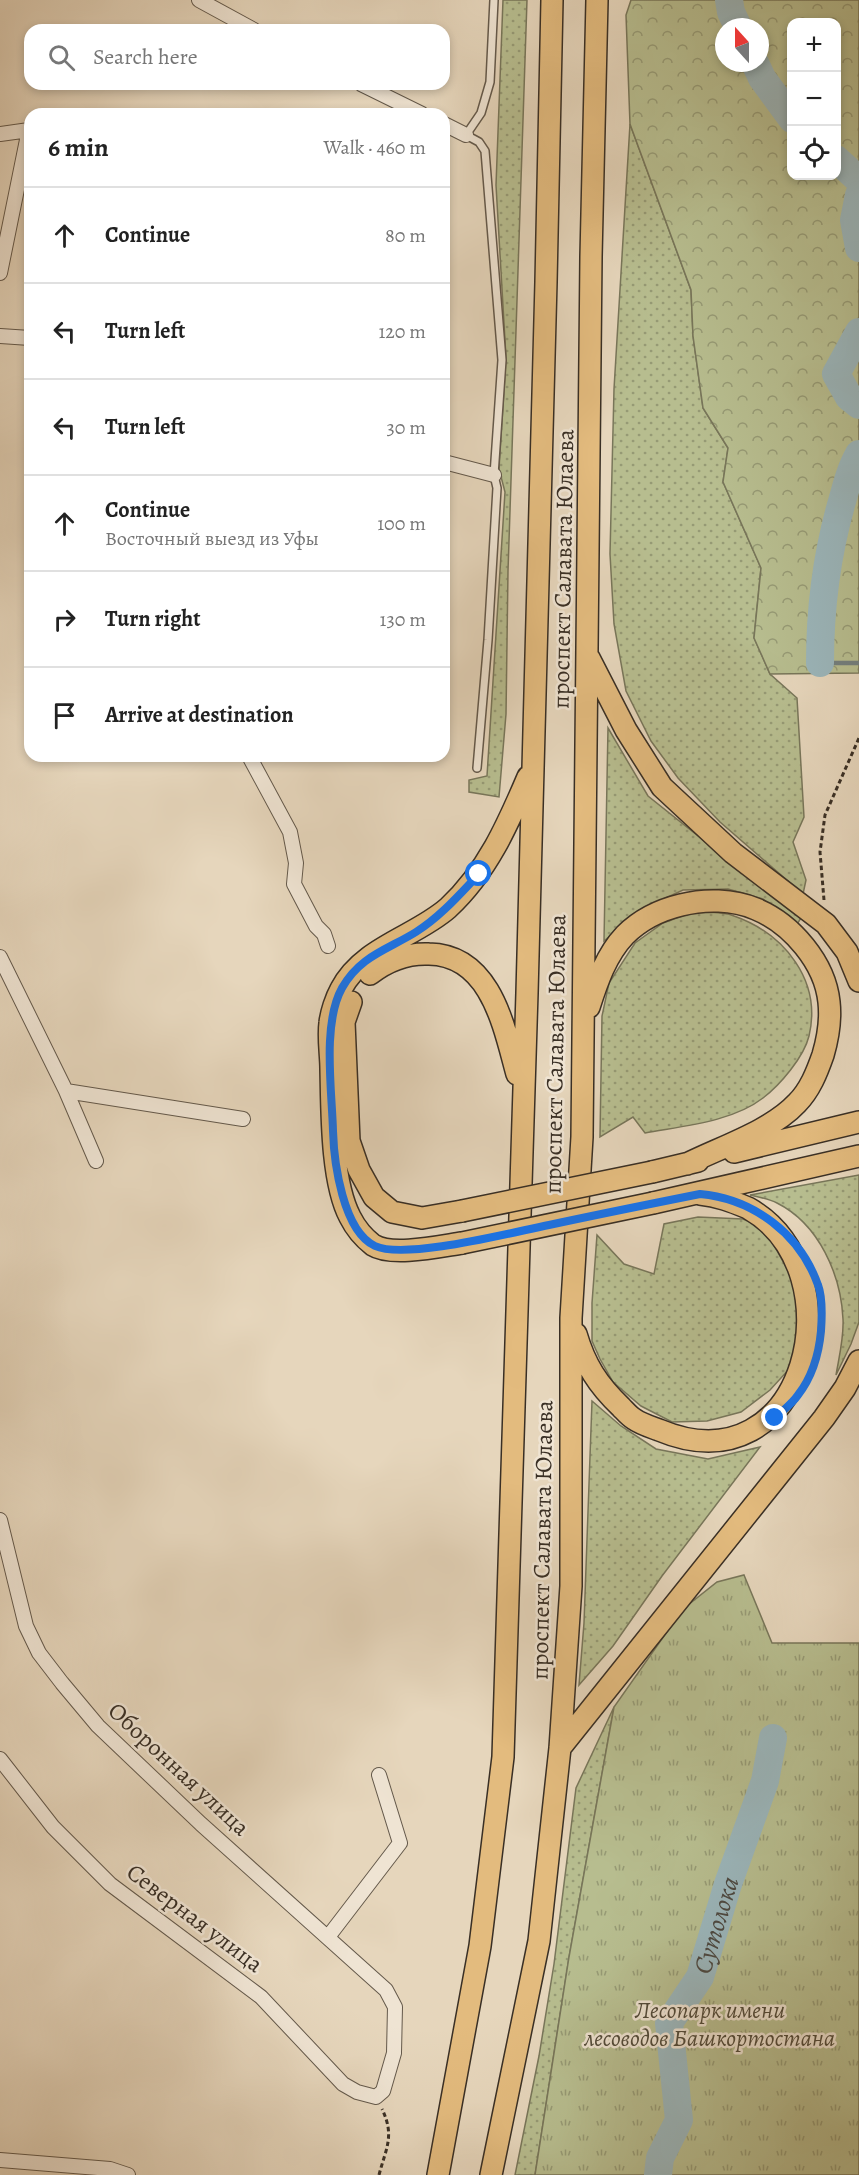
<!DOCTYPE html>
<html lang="en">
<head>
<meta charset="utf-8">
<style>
  :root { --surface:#fff; --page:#f2f2f2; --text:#222; --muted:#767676; --line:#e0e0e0 }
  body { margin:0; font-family:Alegreya,serif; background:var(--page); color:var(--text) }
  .controls { position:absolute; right:18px; top:18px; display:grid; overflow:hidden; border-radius:12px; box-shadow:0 3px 9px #0003 }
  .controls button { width:54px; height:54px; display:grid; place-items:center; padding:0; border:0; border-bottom:2px solid var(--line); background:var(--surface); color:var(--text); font:30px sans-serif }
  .compass { position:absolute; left:715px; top:18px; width:54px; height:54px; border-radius:50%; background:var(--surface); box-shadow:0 3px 9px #0003; rotate:339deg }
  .stop { position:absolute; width:18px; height:18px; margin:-14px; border:4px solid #1a73e8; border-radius:50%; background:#fff }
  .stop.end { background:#1a73e8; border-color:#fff; box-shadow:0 2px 6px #0008 }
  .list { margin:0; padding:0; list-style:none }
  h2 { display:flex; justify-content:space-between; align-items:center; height:78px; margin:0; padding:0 24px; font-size:26px }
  h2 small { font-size:20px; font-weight:400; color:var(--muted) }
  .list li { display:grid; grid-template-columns:39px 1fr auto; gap:18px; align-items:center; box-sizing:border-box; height:96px; padding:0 24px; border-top:2px solid var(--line) }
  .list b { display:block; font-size:22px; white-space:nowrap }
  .list p { margin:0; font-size:20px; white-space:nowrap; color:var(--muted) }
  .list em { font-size:20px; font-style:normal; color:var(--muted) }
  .icon { flex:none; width:33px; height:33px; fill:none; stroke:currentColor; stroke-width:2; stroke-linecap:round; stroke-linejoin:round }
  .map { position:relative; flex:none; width:859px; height:2175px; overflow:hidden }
  .search { position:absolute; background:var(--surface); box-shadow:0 3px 9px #0003; left:24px; top:24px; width:426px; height:66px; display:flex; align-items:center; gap:15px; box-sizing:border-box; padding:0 21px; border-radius:18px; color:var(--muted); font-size:22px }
  .panel { position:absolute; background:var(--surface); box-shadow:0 3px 9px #0003; left:24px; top:108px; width:426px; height:654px; border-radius:18px }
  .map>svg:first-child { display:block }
</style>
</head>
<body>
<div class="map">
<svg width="859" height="2175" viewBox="0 0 859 2175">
  <defs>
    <pattern id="grass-dots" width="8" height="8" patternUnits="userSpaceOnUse" patternTransform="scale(1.5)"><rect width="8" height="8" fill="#b7bd8f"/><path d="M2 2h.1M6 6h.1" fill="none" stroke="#969a75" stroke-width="1.8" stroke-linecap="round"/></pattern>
    <pattern id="forest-crowns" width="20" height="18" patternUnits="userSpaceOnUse" patternTransform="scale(1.5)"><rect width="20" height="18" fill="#b7bd8f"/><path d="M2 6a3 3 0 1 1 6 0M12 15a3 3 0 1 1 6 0" fill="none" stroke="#969a75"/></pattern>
    <pattern id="park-tufts" width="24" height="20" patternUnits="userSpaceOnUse" patternTransform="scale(1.5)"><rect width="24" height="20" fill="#b7bd8f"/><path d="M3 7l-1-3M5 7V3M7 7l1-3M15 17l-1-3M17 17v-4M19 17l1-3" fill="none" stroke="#969a75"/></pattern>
  </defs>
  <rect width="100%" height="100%" fill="#e6d6bc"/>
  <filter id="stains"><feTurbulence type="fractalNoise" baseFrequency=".00333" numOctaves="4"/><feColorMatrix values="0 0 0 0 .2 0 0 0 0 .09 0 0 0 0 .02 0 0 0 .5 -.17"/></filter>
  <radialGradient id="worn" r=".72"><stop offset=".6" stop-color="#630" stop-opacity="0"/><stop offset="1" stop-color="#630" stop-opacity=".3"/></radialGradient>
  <path fill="url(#grass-dots)" stroke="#78765a" stroke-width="1.5" d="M503 0H527L508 571 506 714 499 797 469 792V780L487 776 505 492 499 469 506 358 496 185Z
    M630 124 691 290 693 336 703 408 728 448 723 482 761 568 754 638 770 674 797 698 804 817 793 842 806 880 803 894 720 822 678 778 651 741 626 691 614 624 610 554 614 389Z
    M608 728 648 796 801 918 796 926 763 899 728 889 683 890 642 909 604 941Z
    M693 912C706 913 722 911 734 916 785 934 822 981 809 1036 804 1057 780 1085 763 1098 732 1122 683 1126 645 1133L633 1117 600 1137 602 1016 609 983 635 943 663 923Z
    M859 1175V1322L851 1344 836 1375C839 1357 844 1338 843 1319 841 1275 819 1224 777 1203 769 1199 759 1197 750 1195Z
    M698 1217 743 1219 765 1229 802 1296 792 1366 770 1390 741 1412 707 1421 672 1422 641 1406 613 1382 600 1359 592 1341V1303L597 1235 624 1264 654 1274 664 1224Z
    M592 1401 621 1426 656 1449 708 1459 760 1447 662 1576 613 1646 579 1685 584 1623Z
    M614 1707 569 1957 535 2175H515L539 2056 554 1964 576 1788Z"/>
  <path fill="url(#forest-crowns)" stroke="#78765a" stroke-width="1.5" fill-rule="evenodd" d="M631 0H859V673L770 674 754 638 761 568 723 482 728 448 703 408 693 336 691 290 630 124 626 15ZM792 22H836V176H792ZM724 27H760V63H724Z"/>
  <path fill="url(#park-tufts)" stroke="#78765a" stroke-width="1.5" d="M744 1575 772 1643H859V2175H535L569 1957 614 1707 683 1609 717 1582Z"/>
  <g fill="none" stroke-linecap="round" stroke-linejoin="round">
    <path stroke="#74807f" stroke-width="4.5" d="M820 663H859"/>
    <g stroke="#9bb6bb" stroke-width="28">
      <path d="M729 0 731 12 738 27"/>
      <path d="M755 63 762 78 792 119"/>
      <path d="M836 159 859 180"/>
      <path d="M859 195 854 220 859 248"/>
      <path d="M859 332 836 374 849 397 859 405"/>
      <path d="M820 663C820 606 827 552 843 498 847 483 851 468 859 454"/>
      <path id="s1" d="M658 2175 660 2158 679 2120 669 2023 700 1977 728 1884 765 1781 773 1738"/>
    </g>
    <g stroke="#64594b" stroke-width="10">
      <path id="service" d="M477 768 488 640 497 488 494 475 502 360 485 151 479 142 466 135 481 113 490 82 494 0"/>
    </g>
    <g stroke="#64594b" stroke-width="16">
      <path id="minor" d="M199 0 254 30
        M361 84 422 114
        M444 124 466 135
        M0 134 29 130 0 273
        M0 336 30 338
        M444 462 494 475
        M249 756 290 832 296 863 294 884 316 926 324 934 328 946
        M0 957 66 1091 96 1161
        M66 1091 243 1119
        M0 1520 26 1626 39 1653 62 1683 98 1726 201 1824 386 1990 395 2007 394 2053 383 2091 376 2097 357 2092 343 2084 261 1997 110 1884 53 1827 0 1759
        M328 1937 400 1843 379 1775
        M0 2160 110 2169 128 2175"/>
    </g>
    <g stroke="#392f25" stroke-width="24">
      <path id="primary" d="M589 658 626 730 662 787 733 853 826 924 847 952 859 981
        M370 974C388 960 407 953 429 954 491 955 504 1027 517 1074
        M351 1002 344 1022 349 1141 359 1170 374 1197 392 1212 422 1218 462 1211
        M589 1007C597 982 606 955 625 935 640 920 660 910 681 905 704 899 733 899 756 909 792 924 825 963 829 1002 831 1020 828 1038 823 1055 817 1072 810 1090 797 1103 771 1131 721 1147 687 1164
        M734 1152 859 1122
        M652 1172 698 1161
        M653 1203 859 1156
        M462 1243C441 1246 392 1257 373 1245 364 1238 355 1227 350 1217 331 1181 332 1110 331 1069 331 1055 328 1038 330 1023 331 1013 336 998 341 989 363 947 415 937 448 908 487 872 508 824 528 777
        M576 1334C585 1365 598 1385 621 1407 625 1411 629 1416 634 1419 641 1424 651 1427 659 1430 807 1492 859 1271 748 1208 731 1201 718 1196 700 1194
        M560 1748 824 1418 845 1388 859 1361
        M438 2175 480 1946 503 1757 527 993 546 282 552 0
        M491 2175 539 1941 560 1748 571 1586V1318L582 1137 591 257 597 0"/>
    </g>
    <path stroke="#392f25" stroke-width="3" stroke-dasharray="4.5 3" stroke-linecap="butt" d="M824 900 820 852 825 815 859 738
      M379 2175C386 2148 395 2136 382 2109"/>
    <use href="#service" stroke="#efe4d3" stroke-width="7"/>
    <use href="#minor" stroke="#efe4d3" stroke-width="14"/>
    <use href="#primary" stroke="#e3bb7e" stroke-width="21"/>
    <g stroke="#392f25" stroke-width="24" stroke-linecap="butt">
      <path id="primary-bridge" d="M462 1211 652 1172
        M462 1243 653 1203"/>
    </g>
    <use href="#primary-bridge" stroke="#e3bb7e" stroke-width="21"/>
  </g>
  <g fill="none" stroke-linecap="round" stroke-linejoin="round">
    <path stroke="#1a73e8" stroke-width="8" d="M479 874C459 895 441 916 416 932 387 950 360 956 342 988 322 1024 332 1091 333 1131 334 1163 343 1231 375 1246 406 1260 513 1232 549 1225 600 1214 650 1204 700 1194 754 1199 800 1234 818 1285 823 1298 822 1317 821 1331 819 1353 812 1377 798 1395 792 1404 782 1411 775 1418"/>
  </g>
  <g text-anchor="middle" stroke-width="5" stroke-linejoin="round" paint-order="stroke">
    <g font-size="24" fill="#392f25" stroke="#efe4d3">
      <text transform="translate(563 569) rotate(-89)" y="8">проспект Салавата Юлаева</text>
      <text transform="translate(555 1054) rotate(-89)" y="8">проспект Салавата Юлаева</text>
      <text transform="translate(542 1540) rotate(-89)" y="8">проспект Салавата Юлаева</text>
      <text transform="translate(179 1769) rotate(43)" y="8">Оборонная улица</text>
      <text transform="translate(195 1918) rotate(37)" y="8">Северная улица</text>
    </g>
    <g font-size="24" font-style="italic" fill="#524b3a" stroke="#efe4d3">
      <text x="710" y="2018">Лесопарк имени<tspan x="710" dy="28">лесоводов Башкортостана</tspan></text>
    </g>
    <g font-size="26" font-style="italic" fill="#4d4a43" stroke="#efe4d3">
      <text dy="9" stroke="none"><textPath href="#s1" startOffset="267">Сутолока</textPath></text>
    </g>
  </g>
  <rect width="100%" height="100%" filter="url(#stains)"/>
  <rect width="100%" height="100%" fill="url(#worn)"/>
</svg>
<div class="controls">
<button>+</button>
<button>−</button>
<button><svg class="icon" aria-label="locate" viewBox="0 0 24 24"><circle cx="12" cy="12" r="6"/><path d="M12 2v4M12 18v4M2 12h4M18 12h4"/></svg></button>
</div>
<svg class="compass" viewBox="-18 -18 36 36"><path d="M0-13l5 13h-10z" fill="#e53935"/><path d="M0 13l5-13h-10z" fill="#767676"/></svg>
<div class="stop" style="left:479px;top:874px"></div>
<div class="stop end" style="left:775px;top:1418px"></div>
<div class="search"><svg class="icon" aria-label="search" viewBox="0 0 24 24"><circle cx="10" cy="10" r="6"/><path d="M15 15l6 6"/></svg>Search here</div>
<section class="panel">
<h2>6 min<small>Walk · 460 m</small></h2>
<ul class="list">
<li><svg class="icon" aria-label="ahead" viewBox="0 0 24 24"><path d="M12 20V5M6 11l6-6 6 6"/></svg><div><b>Continue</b></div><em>80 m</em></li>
<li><svg class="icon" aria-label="left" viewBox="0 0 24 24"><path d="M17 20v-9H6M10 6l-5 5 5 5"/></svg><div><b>Turn left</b></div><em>120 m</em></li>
<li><svg class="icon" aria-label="left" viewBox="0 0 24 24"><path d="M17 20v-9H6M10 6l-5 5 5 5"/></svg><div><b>Turn left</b></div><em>30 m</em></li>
<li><svg class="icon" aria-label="ahead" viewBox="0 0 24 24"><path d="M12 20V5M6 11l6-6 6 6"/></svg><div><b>Continue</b><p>Восточный выезд из Уфы</p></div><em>100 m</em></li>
<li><svg class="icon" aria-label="right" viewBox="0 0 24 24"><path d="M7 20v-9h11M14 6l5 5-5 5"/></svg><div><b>Turn right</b></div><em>130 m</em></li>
<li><svg class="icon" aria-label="arrive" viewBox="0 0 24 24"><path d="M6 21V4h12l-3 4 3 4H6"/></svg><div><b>Arrive at destination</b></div></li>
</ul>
</section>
</div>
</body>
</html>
